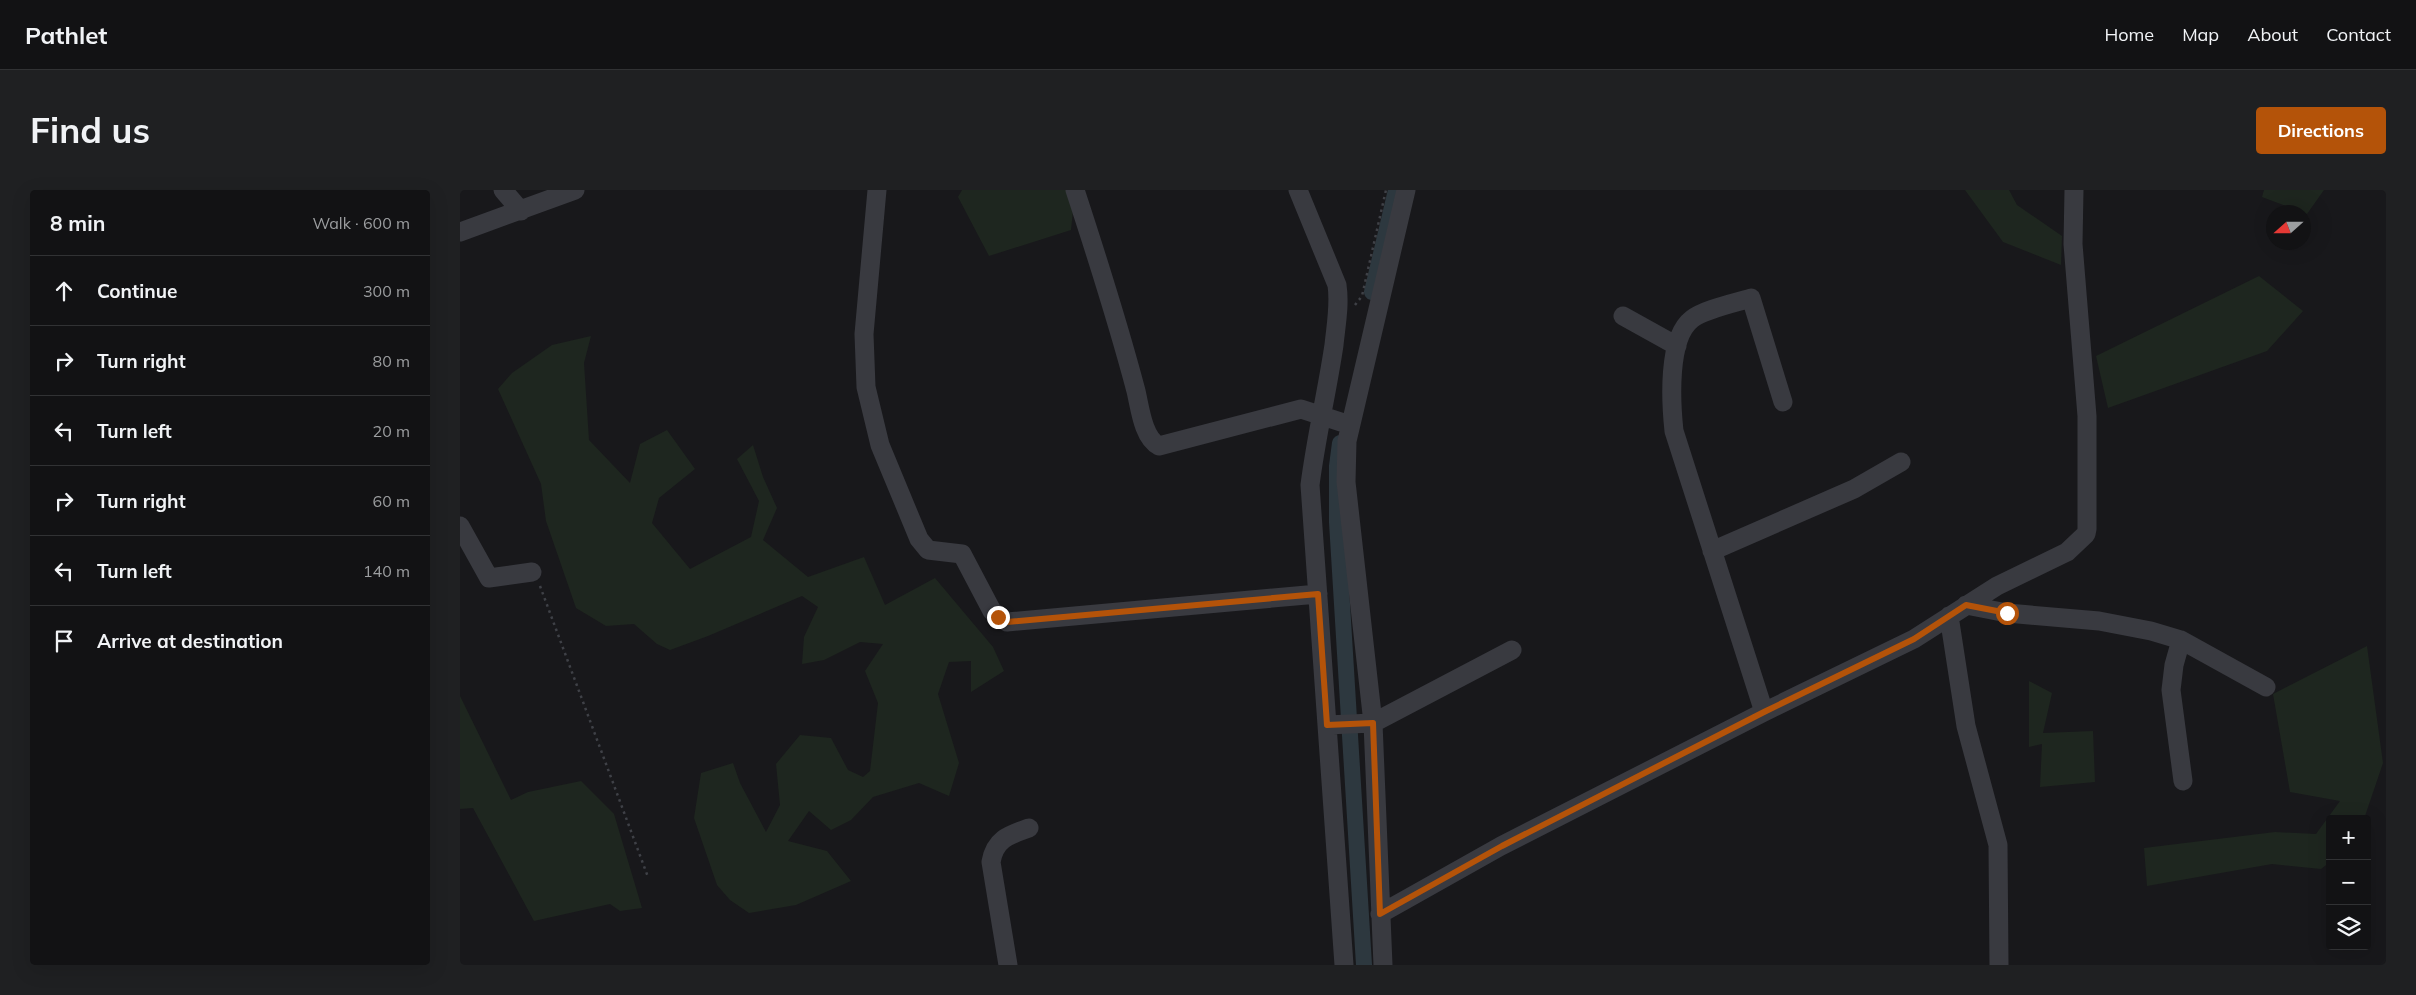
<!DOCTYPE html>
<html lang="en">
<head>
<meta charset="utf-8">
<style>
  :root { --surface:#121214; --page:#1f2022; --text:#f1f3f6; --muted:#9c9ea0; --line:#313234; --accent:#b45309 }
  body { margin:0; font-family:Mulish,sans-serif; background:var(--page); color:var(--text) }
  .controls { position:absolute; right:15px; bottom:15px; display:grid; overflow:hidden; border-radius:5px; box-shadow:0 5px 20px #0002 }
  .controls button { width:45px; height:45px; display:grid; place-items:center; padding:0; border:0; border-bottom:1px solid var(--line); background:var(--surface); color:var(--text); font:25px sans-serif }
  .compass { position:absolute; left:1806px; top:15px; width:45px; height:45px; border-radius:50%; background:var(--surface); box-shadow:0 5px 20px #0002; rotate:249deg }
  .stop { position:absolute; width:15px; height:15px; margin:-11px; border:4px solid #b45309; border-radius:50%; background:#fff }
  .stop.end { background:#b45309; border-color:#fff; box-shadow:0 1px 5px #0008 }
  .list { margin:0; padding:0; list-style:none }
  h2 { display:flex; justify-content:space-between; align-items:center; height:65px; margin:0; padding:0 20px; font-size:21px }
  h2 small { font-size:16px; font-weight:400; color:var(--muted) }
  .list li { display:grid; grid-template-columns:32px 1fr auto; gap:15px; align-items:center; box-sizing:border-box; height:70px; padding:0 20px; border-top:1px solid var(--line) }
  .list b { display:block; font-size:19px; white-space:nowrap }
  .list em { font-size:16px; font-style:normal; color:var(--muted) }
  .icon { flex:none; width:28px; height:28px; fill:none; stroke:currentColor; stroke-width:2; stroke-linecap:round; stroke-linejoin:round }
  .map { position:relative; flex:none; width:1926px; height:775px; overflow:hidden; border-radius:5px }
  header { display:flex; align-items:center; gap:30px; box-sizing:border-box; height:70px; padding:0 25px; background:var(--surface); border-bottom:1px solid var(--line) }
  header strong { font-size:24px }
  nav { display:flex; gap:28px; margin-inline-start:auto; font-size:18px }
  .intro { display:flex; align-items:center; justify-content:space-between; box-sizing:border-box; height:120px; padding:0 30px }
  h1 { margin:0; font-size:35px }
  .button { padding:12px 22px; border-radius:5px; background:var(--accent); color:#fff; font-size:18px; font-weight:700 }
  main { display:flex; gap:30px; padding:0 30px }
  aside { flex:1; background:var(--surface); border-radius:5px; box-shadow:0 5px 20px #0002 }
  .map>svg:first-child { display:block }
</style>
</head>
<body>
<header>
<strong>Pathlet</strong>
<nav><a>Home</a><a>Map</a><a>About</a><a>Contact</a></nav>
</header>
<div class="intro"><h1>Find us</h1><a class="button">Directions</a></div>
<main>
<aside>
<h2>8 min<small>Walk · 600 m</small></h2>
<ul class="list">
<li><svg class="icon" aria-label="ahead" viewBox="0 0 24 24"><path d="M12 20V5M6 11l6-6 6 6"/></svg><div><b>Continue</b></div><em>300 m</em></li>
<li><svg class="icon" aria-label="right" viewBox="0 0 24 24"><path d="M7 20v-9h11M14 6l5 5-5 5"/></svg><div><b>Turn right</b></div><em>80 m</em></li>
<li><svg class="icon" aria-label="left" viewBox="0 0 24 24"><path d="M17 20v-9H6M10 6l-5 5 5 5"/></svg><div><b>Turn left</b></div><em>20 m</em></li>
<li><svg class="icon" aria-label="right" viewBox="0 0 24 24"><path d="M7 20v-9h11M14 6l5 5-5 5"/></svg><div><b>Turn right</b></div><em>60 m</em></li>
<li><svg class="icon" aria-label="left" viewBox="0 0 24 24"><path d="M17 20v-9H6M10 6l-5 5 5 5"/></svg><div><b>Turn left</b></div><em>140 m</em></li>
<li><svg class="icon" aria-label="arrive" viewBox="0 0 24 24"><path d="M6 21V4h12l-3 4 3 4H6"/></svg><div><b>Arrive at destination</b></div></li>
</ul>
</aside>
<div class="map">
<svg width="1926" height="775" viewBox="0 0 1926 775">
  <rect width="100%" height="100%" fill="#18181b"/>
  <path fill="#1e261f" d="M502 0H606L613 21 611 40 529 66 498 7Z
    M1505 0H1549L1557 15 1602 46 1601 75 1543 52Z
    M1804 0H1864L1847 24 1802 7Z
    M1799 86 1843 121 1807 161 1648 218 1636 166Z
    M131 146 124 173 129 250 170 293 180 254 207 240 235 279 199 308 192 333 230 379 291 347 299 311 277 269 293 255 303 287 317 318 303 350 348 387 404 367 425 415 475 388 533 457 544 481 511 502V471L489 472 478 504 499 573 489 606 459 593 413 607 391 630 371 640 349 621 328 651 367 661 391 691 336 715 289 723 270 710 257 695 234 628 241 583 273 573 280 593 306 642 320 615 316 574 340 545 371 548 388 580 403 587 410 581 418 513 405 481 423 454 400 452 364 470 342 474 344 447 358 417 342 406 248 446 210 460 197 454 174 434 146 436 116 418 86 331 81 294 38 199 52 183 92 155Z
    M1907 456 1923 573 1904 629H1870V672L1861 679 1812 674 1687 696 1684 658 1815 642 1856 644 1880 611 1830 602 1813 504Z
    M1569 491 1592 503 1583 543 1633 541 1635 592 1580 597 1582 554 1569 557Z
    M0 506 51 610 68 602 121 591 154 624 182 718 160 721 150 714 74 731 13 618 0 619Z"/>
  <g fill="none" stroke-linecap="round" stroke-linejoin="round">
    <path stroke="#2d383f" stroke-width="16" d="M912 102 936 0
      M880 253 877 276V332L904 775"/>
    <path stroke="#3f4147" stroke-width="2.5" stroke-dasharray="2.5 4" stroke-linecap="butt" d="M895 115 902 106 926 0
      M80 396 188 687"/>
    <path stroke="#393a40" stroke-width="19" d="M43 0 61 21
      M417 0 404 144 406 197 420 255 459 349 468 360 502 364 532 421 547 432 858 404
      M615 0C637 67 658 133 676 201 680 218 683 248 699 256L841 219 890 235
      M838 0 877 95C880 115 876 135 874 155 867 202 856 248 850 295L884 775
      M0 42 115 0
      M1163 126 1217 156
      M0 336 29 388 72 382
      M1252 361 1394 299 1441 272
      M1506 415 1547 423 1639 431 1691 441 1721 450 1806 497
      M1489 426 1506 536 1538 655 1539 775
      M1721 450 1714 475 1711 500 1723 591
      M1304 522 1214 241C1211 213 1207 148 1232 129 1245 119 1275 113 1291 108L1323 212
      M867 535 913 533 1052 460
      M920 724 1041 656 1304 522 1454 449 1537 396 1607 362 1626 344 1627 339V226L1613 54 1614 0
      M548 775 531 672C535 649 549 645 569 638
      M923 775 913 533 886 292 887 251 946 0"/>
  </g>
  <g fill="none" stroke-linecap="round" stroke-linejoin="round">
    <path stroke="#b45309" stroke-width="6" d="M538 427 547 432 858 404 867 535 913 533 920 724 1042 656 1304 522 1454 449 1506 415 1547 423"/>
  </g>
</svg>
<div class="controls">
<button>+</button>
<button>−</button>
<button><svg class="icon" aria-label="layers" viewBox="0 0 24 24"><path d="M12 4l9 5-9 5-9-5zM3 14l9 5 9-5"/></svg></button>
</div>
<svg class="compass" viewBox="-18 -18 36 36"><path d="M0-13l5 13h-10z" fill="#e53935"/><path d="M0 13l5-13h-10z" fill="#9c9ea0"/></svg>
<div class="stop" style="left:1547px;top:423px"></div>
<div class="stop end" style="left:538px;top:427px"></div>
</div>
</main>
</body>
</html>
